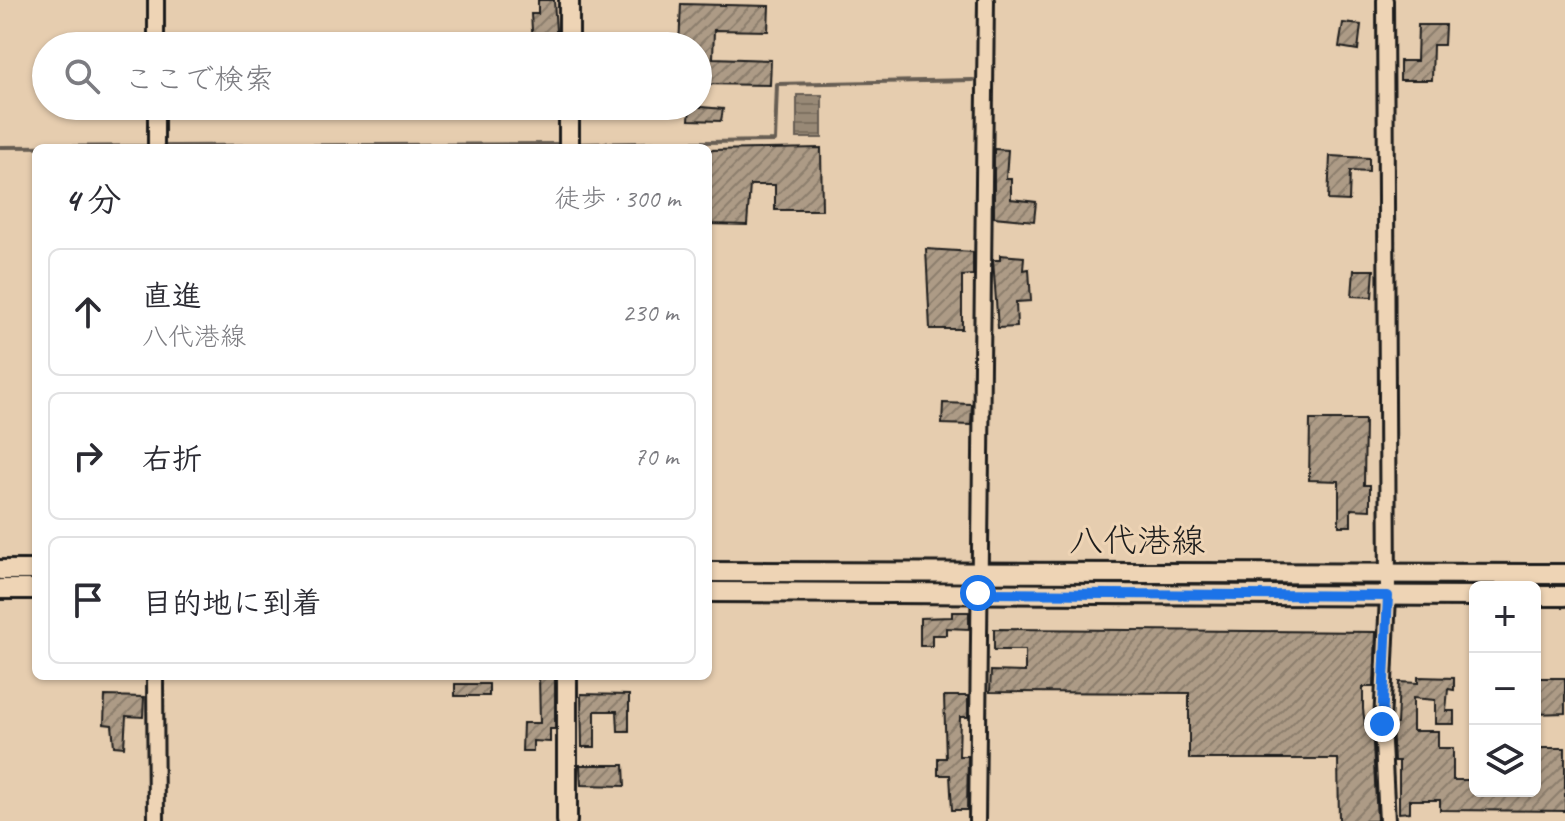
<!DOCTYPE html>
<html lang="ja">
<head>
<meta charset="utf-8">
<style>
  :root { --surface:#fff; --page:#f7f7f7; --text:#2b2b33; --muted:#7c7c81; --line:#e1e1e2 }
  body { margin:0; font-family:Caveat,"Klee One",sans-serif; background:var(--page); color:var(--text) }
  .controls { position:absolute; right:24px; bottom:24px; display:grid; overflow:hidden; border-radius:12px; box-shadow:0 2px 6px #0004 }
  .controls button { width:72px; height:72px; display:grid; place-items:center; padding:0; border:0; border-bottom:2px solid var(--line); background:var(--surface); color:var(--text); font:40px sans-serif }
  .stop { position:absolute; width:24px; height:24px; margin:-18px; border:6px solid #1a73e8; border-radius:50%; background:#fff }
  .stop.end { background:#1a73e8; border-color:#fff; box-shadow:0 2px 8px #0008 }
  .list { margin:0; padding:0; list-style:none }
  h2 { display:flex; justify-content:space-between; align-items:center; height:104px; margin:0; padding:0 32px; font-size:34px }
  h2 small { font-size:26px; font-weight:400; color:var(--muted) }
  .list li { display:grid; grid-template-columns:52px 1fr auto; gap:24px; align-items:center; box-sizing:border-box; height:128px; margin:0 16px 16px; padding:0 16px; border:2px solid var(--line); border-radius:12px }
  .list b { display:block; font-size:30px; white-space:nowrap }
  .list p { margin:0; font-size:26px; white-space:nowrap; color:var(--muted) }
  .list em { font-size:26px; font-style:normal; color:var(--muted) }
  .icon { flex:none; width:44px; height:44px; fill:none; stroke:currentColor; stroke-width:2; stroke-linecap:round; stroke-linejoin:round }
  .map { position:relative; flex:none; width:1565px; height:821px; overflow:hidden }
  .search { position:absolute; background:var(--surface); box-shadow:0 2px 6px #0004; left:32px; top:32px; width:680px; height:88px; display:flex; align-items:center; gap:20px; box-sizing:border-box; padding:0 28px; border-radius:44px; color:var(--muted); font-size:30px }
  .panel { position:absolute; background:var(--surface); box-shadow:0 2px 6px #0004; left:32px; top:144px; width:680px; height:536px; border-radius:12px }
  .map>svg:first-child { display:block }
</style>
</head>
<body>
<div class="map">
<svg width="1565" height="821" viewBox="0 0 1565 821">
  <defs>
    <pattern id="water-rules" width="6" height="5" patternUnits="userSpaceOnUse" patternTransform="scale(2)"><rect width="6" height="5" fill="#988976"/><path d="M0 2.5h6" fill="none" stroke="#7b6f60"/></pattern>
    <pattern id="building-hatch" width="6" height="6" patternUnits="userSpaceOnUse" patternTransform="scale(2)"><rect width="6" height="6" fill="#ad9b86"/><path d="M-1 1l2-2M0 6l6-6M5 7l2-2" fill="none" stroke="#8c7e6d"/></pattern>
  </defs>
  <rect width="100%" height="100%" fill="#e6cdaf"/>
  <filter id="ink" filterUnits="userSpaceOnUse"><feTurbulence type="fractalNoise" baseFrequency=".0125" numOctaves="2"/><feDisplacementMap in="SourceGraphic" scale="16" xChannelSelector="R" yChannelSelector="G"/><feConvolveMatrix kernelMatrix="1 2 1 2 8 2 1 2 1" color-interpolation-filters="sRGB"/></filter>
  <g filter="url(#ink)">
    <path fill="url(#water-rules)" stroke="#665d52" stroke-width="2" d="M797 95H822V138H797Z"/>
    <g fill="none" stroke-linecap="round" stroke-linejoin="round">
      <path stroke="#665d52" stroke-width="4" d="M574 144 775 141 777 84 973 80
        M0 147 566 144"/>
    </g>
    <path fill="url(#building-hatch)" stroke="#1c1c1c" stroke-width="2" d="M538 0H554L557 46H533L531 14H538Z
      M681 4 769 6 768 31 714 30 713 58 771 60 770 85 698 84V46H679Z
      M1343 23 1361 25 1358 50 1339 47Z
      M1418 25H1445L1444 45H1433L1432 80H1400V61H1417Z
      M690 106 723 109 721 121 689 120Z
      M821 148 822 210H775V185H750L747 225 708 224V150Z
      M994 149 1008 150 1006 178H1011V199L1036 202 1034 221 994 217Z
      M1330 156 1369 158V172L1350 171 1349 201 1328 200Z
      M926 249 973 252V275L962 276V329H930Z
      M1000 255 1024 257 1023 270 1029 269 1031 301 1016 302 1017 327 998 328 993 260H1000Z
      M1354 270H1374L1372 297 1352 296Z
      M943 403 972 404 971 425 942 424Z
      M1310 420H1365L1364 485H1370V510L1351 509V526H1339V481L1309 480Z
      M952 612H969V629L946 628V635H932V646H920V618L952 617Z
      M994 629 1376 632 1374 687H1363V709L1365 725H1372L1377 821H1339L1338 759H1189V693L990 692 991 671 1025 672V650H994Z
      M539 676H555V729H550V742L533 741V751H522L523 723H540Z
      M1418 677 1454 678V690L1448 689 1446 711H1454V724H1435V700L1413 698V731H1438V748H1453V780H1475V791H1535V748H1565V811L1440 810V800H1410V812L1399 813V761H1394L1392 725 1397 724 1399 682 1418 683Z
      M1535 678H1565V713L1535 714Z
      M455 684H489V696H455Z
      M581 694 629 695V731H618L617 711H595V747H582Z
      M105 696 144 697 143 717 126 716 124 747 114 746 112 725 104 724Z
      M944 696H968V717H960L959 756H968L967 810H952L950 775H938V758H946Z
      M580 765H624L625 786 581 785Z"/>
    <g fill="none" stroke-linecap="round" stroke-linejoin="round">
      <g stroke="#1c1c1c" stroke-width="20">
        <path id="minor" d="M1385 0 1388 596 1382 724 1387 821
          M156 46V0
          M156 148V106
          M155 676 156 821
          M977 821 986 0"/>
      </g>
      <g stroke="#1c1c1c" stroke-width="24">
        <path id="major" d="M569 46V0
          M569 148V106
          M0 570H36
          M708 572 1565 574
          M0 589H36
          M708 592 1475 596
          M1535 596H1565
          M567 821V676"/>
      </g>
      <use href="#minor" stroke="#eed4b5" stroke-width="14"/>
      <use href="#major" stroke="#eed4b5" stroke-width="18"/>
    </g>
  </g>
  <g fill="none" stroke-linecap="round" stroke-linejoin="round" filter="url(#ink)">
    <path stroke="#1a73e8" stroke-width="10" d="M978 593 1388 596 1382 724"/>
  </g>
  <g text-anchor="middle" stroke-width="6" stroke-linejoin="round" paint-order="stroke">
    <g font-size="34" fill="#1c1c1c" stroke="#eed4b5">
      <text x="1137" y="552">八代港線</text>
    </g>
  </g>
</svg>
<div class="controls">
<button>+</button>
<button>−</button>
<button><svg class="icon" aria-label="layers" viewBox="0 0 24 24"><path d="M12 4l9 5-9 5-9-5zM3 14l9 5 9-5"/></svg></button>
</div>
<div class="stop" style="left:978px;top:593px"></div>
<div class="stop end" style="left:1382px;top:724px"></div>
<div class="search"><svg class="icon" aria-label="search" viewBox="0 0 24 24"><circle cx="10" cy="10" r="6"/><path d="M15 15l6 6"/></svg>ここで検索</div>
<section class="panel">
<h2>4 分<small>徒歩 · 300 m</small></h2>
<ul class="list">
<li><svg class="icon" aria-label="ahead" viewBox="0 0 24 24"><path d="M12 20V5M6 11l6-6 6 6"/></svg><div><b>直進</b><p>八代港線</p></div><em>230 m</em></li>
<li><svg class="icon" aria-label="right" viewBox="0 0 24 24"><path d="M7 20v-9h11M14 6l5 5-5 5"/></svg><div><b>右折</b></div><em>70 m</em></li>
<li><svg class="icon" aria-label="arrive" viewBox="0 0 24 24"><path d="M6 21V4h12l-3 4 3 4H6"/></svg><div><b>目的地に到着</b></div></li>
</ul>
</section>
</div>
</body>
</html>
